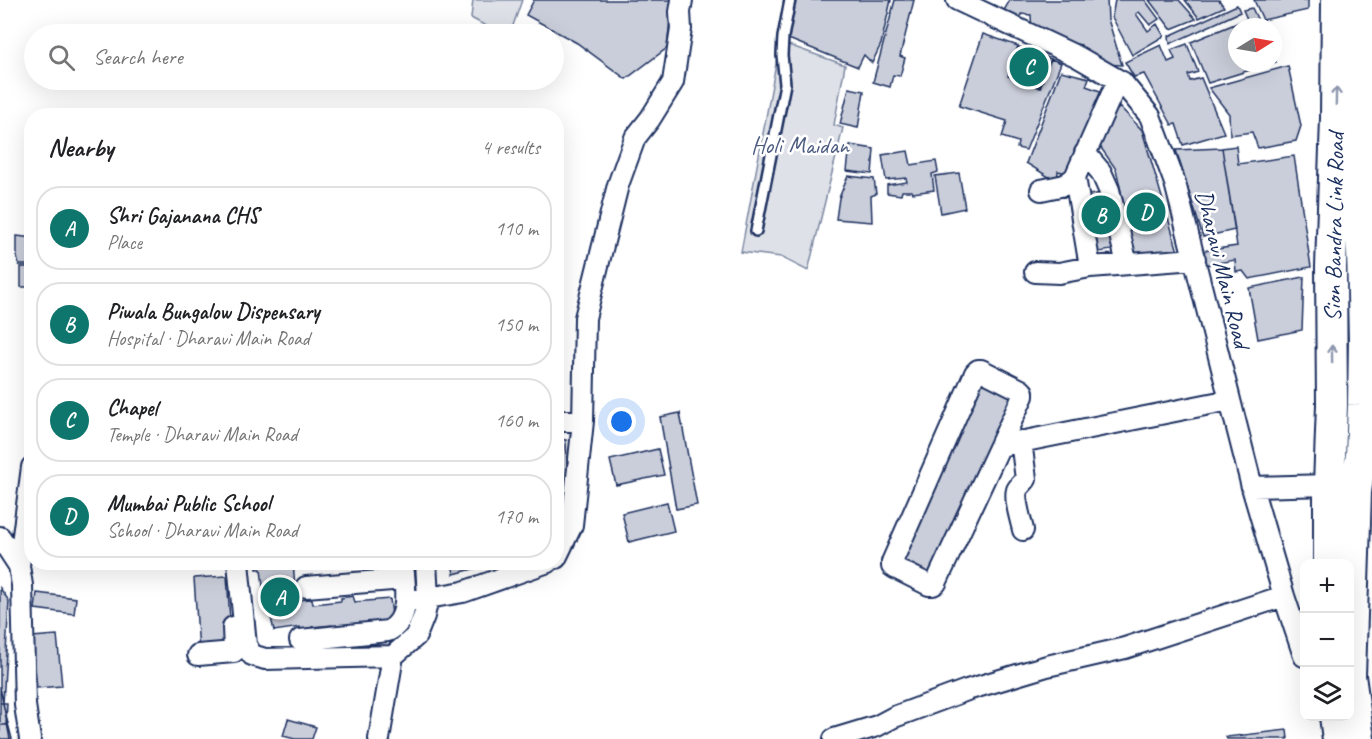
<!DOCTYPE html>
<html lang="en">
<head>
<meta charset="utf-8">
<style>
  :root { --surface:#fff; --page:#f6f6f6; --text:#202124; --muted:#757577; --line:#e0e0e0; --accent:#0f766e }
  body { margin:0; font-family:Caveat,sans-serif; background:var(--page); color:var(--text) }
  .controls { position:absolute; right:18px; bottom:18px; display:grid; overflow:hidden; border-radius:12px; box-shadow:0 6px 24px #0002 }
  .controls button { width:54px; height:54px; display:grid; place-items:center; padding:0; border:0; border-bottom:2px solid var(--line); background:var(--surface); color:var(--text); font:30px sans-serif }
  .compass { position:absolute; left:1228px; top:18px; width:54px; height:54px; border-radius:50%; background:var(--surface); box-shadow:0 6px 24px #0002; rotate:79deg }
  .you { position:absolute; left:622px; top:422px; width:21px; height:21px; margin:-15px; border:4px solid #fff; border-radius:50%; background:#1a73e8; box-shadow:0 0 0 9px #1a73e833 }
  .badge { display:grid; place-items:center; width:39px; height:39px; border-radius:50%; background:var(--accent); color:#fff; font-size:20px; font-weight:700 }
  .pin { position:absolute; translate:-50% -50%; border:3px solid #fff; box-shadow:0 2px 6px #0006 }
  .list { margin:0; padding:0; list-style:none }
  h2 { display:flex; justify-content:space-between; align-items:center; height:78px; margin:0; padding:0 24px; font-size:26px }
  h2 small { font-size:20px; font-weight:400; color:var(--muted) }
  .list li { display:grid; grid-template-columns:39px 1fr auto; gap:18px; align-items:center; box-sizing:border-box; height:84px; margin:0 12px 12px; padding:0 12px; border:2px solid var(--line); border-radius:24px }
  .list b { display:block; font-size:22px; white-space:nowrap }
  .list p { margin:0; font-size:20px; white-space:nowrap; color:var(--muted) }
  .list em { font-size:20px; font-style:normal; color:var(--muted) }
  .icon { flex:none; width:33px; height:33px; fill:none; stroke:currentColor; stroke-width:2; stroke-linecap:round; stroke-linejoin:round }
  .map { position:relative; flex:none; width:1372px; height:739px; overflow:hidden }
  .search { position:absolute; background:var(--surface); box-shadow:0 6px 24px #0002; left:24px; top:24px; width:540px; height:66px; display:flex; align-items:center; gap:15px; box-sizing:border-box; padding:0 21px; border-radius:33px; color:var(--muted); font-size:22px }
  .panel { position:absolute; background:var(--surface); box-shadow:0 6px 24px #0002; left:24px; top:108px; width:540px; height:462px; border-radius:24px }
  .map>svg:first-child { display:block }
</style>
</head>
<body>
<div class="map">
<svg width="1372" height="739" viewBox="0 0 1372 739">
  <rect width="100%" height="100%" fill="#fff"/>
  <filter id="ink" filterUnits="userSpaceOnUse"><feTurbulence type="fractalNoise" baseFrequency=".0167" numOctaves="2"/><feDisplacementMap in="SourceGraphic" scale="12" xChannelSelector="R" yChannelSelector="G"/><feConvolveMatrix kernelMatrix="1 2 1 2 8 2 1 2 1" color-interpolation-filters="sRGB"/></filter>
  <g filter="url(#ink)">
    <path fill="#dee1e7" stroke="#7c88a2" stroke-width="1.5" d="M473 0H522L510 34H501L471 18Z
      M780 42 845 65 834 125 843 128 808 271 781 257 741 252Z"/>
    <path fill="#caceda" stroke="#1b2f5e" stroke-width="1.5" d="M534 0H672L667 48 626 79 577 43 526 15Z
      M793 0H891L881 44 872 63 864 55 858 67 786 38Z
      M895 0H914L900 56 905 58 900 76 893 75 890 87 873 82Z
      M1010 0H1107L1108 19 1122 65 1100 64 1091 52 1082 53 1081 45 1032 36 1031 15 1021 14V22L1002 14Z
      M1115 0H1145L1159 19 1150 25 1139 12 1136 14 1148 31 1157 24 1164 36 1132 55 1112 17Z
      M1149 0H1179L1196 19 1171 29Z
      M1185 0H1219L1224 7 1199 18Z
      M1254 0H1308V10L1263 20Z
      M1237 5 1240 12 1170 44 1169 36Z
      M1252 8 1261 27H1237V63H1273V55L1276 62 1208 83 1191 42 1247 19 1243 10Z
      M983 34 1018 46 1008 76 1040 88 1051 59 1061 63 1026 150 1017 148 1018 142 1002 137 1007 121 959 106Z
      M1187 44 1198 72 1188 75 1190 81 1201 78 1224 133 1183 145 1176 124 1172 125 1144 74 1134 77 1125 62 1161 45 1168 62 1175 59 1171 50Z
      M1019 47 1051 59 1039 87 1009 75Z
      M1288 66 1301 126 1296 141 1258 148 1252 132 1230 135 1229 114 1209 88Z
      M1061 71 1089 78 1086 86 1103 92 1071 174 1058 171 1057 182 1026 163Z
      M849 88 864 91 858 128 840 124Z
      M1120 107 1142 130 1179 255 1136 258 1116 169 1094 138 1107 120Z
      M850 145 874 149 872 174 847 171Z
      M1236 146 1238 164 1294 156 1311 267 1249 279 1243 271 1236 272 1235 260 1205 265 1203 251 1237 246 1222 148Z
      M1222 148 1235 230 1203 237 1176 150Z
      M908 151 911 165 936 161 938 172 932 174 934 190 913 193 912 191H902L901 195 887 193V185L907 182 906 178 886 180 882 155Z
      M959 173 965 208 941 213 935 176Z
      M848 176 874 179 876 194 871 196 872 222 836 219 839 198Z
      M1107 192 1118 249 1093 253 1083 196Z
      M17 236 32 238V265H19L17 257Z
      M21 267H32V287H21Z
      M1304 277 1302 330 1258 339 1249 288Z
      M980 375 1019 393 934 581 895 563Z
      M680 413 697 505 676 509 660 417Z
      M556 439 566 440 569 513 556 514Z
      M658 449 664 475 616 485 610 460Z
      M667 502 674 531 629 542 622 513Z
      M256 562H293L296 600 312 599 313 604 341 601V598L353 596 355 602 390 599 392 615 385 622H379V626L332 629V625L312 627 313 632 301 633 300 627 274 631 270 613 266 614 261 569H257Z
      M452 562H499L454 574Z
      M227 576 232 649 199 651 194 578Z
      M0 588 9 601 3 704 12 739H0Z
      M37 593 76 598 74 614 35 609Z
      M57 635 62 686 37 688 32 637Z
      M0 687 10 739H0Z
      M0 703H7L6 725H0Z
      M288 719 316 727 312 739H295L283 736Z
      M1287 730 1288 739H1227L1226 737Z"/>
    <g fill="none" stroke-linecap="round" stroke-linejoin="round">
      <g stroke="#1b2f5e" stroke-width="14">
        <path id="lane" d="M756 231 785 84 782 55 783 37 790 0"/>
      </g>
      <g stroke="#1b2f5e" stroke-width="24">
        <path id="street" d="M957 0 1078 57 1118 80 1122 82 1150 116 1175 183 1252 487 1284 596 1304 656
          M1085 153 1101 172 1109 190 1127 264
          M1075 177 1090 267
          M1041 190 1065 185 1075 177 1118 80
          M1035 272 1059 273 1090 267 1195 259
          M978 370H981L1021 390 1023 392V396L936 583 933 585H929L895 568 892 566V562L975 373Z
          M556 421H583
          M1021 441 1026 479C1023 483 1019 486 1017 490 1014 499 1021 521 1023 530
          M1000 446 1230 400
          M1252 487 1329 485
          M0 537 19 566
          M556 558 572 525 583 421 585 318 618 185 635 138 650 119 673 82 681 29 680 12 682 0
          M238 562 246 645 252 655 265 659 393 656
          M306 587 404 579
          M416 600 428 598 426 562
          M300 640 388 631C413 619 404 584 403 562
          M198 655 234 652 233 627
          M30 739 25 705 22 585 19 566 32 467
          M379 739 393 656 416 636 424 616 428 598 463 592 548 562
          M834 739 877 726 894 717 967 690 1047 666 1125 648 1284 596"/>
      </g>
      <g stroke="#1b2f5e" stroke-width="34">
        <path id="primary" d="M1329 564V485L1332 405 1331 267 1336 118 1337 0
          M1335 716 1338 739
          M1359 739 1350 676 1356 492 1361 455 1363 405 1364 341 1361 203 1366 0"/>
      </g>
      <use href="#lane" stroke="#fff" stroke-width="9"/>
      <use href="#street" stroke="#fff" stroke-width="20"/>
      <use href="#primary" stroke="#fff" stroke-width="30"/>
    </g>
    <defs><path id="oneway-shaft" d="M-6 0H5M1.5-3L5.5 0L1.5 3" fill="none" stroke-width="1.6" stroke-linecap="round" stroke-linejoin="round" transform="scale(1.5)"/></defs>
    <g stroke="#8d97ae">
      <use href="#oneway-shaft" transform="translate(1336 96) rotate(-89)"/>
      <use href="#oneway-shaft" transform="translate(1332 354) rotate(-91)"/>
    </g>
  </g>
  <g text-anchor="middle" stroke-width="5" stroke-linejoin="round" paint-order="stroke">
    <g font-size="24" fill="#4c5c80" stroke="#fff">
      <text x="800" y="153">Holi Maidan</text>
    </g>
    <g font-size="24" fill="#1b2f5e" stroke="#fff">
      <text transform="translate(1334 227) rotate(-89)" y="8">Sion Bandra Link Road</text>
      <text transform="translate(1223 269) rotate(76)" y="8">Dharavi Main Road</text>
    </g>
  </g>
</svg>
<div class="controls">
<button>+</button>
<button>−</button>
<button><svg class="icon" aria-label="layers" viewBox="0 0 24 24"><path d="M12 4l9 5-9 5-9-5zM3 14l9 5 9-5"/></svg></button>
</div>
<svg class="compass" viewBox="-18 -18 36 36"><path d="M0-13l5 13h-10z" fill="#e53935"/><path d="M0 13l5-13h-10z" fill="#757577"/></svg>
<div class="you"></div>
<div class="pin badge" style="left:280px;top:597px">A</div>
<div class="pin badge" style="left:1101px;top:215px">B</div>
<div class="pin badge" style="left:1029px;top:67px">C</div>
<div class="pin badge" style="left:1146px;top:212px">D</div>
<div class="search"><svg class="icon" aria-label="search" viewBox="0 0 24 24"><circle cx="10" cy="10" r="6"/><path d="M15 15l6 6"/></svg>Search here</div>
<section class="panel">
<h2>Nearby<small>4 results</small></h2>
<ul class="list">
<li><span class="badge">A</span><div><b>Shri Gajanana CHS</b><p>Place</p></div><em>110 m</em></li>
<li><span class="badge">B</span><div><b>Piwala Bungalow Dispensary</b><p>Hospital · Dharavi Main Road</p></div><em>150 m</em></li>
<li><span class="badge">C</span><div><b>Chapel</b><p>Temple · Dharavi Main Road</p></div><em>160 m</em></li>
<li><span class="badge">D</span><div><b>Mumbai Public School</b><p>School · Dharavi Main Road</p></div><em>170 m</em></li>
</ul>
</section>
</div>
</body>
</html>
